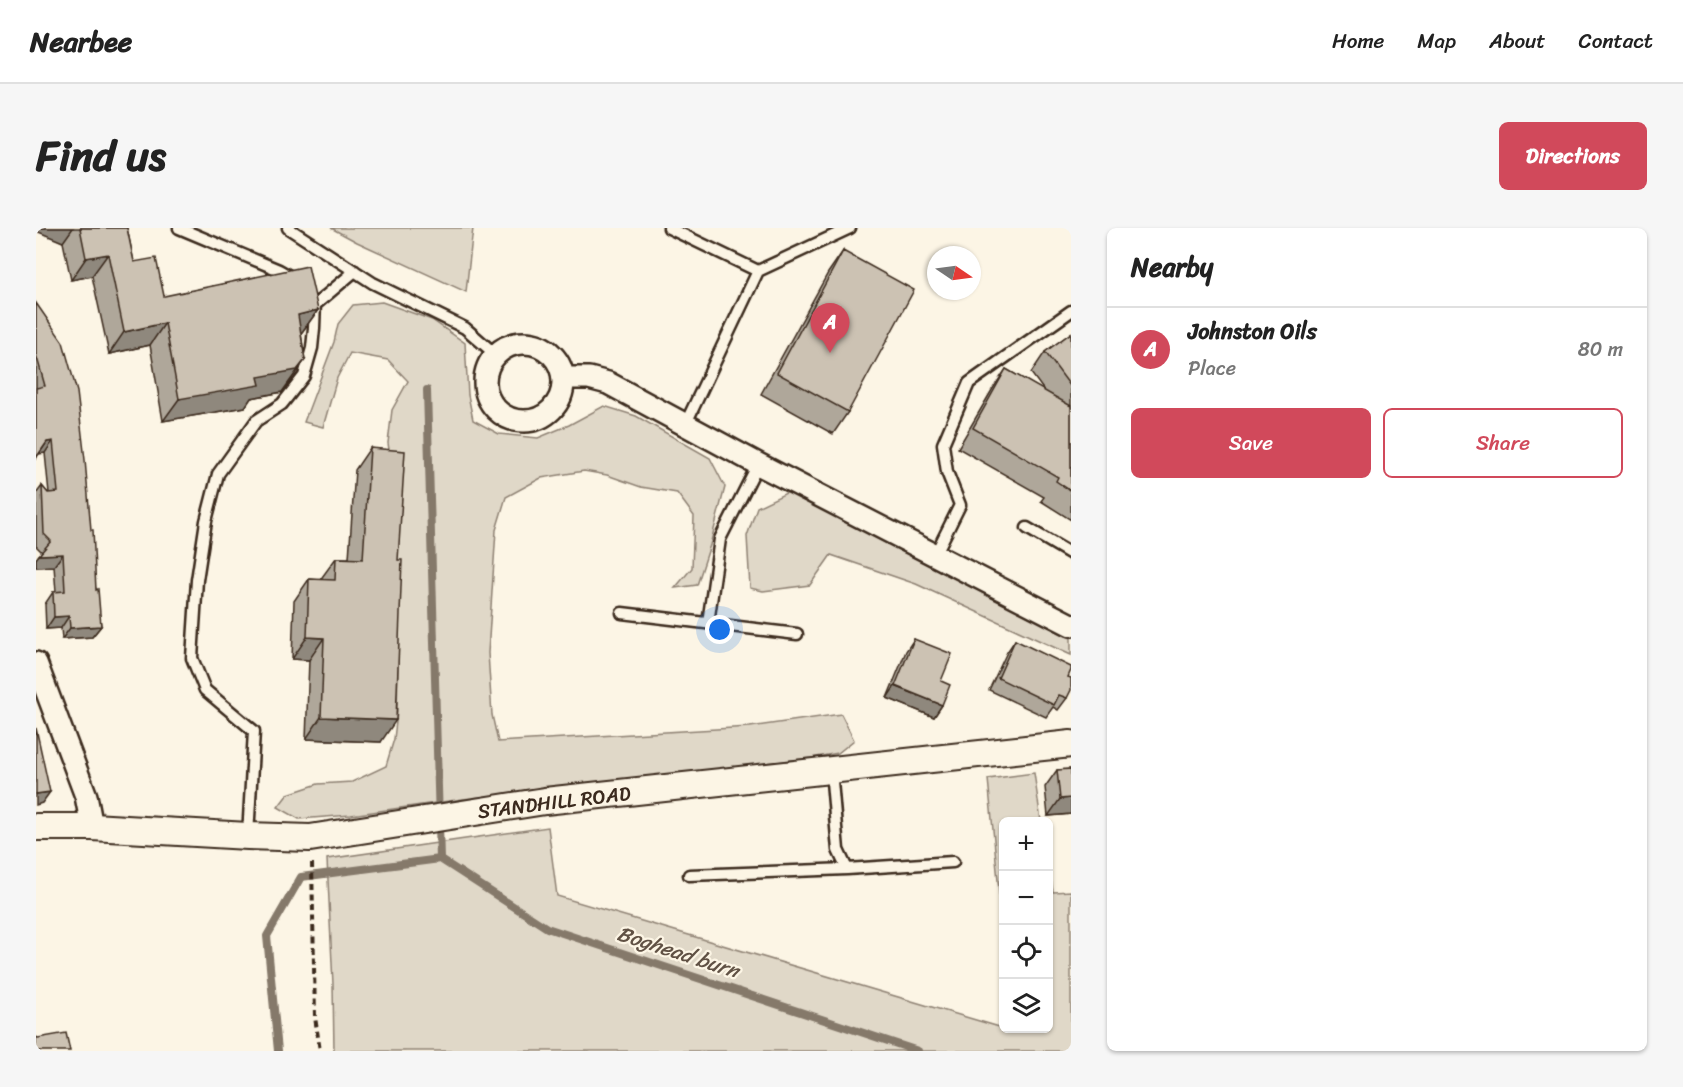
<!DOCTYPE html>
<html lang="en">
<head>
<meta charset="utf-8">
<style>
  :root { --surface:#fff; --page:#f6f6f6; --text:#222; --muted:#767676; --line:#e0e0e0; --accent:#d1495b }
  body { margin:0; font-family:Sriracha,sans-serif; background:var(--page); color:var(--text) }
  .controls { position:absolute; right:18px; bottom:18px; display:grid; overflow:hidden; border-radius:9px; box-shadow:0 2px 4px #0004 }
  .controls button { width:54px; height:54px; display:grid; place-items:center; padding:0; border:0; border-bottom:2px solid var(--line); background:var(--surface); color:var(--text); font:30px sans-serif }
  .compass { position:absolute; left:891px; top:18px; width:54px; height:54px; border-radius:50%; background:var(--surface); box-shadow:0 2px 4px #0004; rotate:103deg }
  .you { position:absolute; left:684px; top:402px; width:21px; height:21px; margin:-15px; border:4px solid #fff; border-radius:50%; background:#1a73e8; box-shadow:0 0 0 9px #1a73e833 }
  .badge { display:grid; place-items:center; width:39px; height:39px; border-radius:50%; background:var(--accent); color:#fff; font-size:20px; font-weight:700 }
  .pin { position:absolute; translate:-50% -50px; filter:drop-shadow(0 2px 3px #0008) }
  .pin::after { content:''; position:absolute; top:32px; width:21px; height:18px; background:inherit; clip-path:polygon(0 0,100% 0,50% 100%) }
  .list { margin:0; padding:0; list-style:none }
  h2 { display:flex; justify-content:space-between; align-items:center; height:78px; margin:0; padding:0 24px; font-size:26px }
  h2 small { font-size:20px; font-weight:400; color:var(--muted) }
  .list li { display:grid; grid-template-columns:39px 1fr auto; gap:18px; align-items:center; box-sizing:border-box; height:84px; padding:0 24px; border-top:2px solid var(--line) }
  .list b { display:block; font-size:22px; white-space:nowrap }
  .list p { margin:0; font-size:20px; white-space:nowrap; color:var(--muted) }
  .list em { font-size:20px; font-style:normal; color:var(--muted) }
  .actions { display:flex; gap:12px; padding:18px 24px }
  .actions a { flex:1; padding:14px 0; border:2px solid var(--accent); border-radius:9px; text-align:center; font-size:21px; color:var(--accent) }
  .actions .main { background:var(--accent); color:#fff }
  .icon { flex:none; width:33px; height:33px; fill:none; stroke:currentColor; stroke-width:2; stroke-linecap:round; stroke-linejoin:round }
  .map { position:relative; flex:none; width:1035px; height:823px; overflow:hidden; border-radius:9px }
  header { display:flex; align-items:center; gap:36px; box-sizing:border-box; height:84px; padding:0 30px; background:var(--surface); border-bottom:2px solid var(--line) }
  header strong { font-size:28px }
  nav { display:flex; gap:33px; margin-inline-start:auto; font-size:21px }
  .intro { display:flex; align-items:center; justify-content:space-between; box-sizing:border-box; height:144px; padding:0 36px }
  h1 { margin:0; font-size:42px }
  .button { padding:15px 27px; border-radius:9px; background:var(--accent); color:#fff; font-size:21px; font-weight:700 }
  main { display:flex; gap:36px; padding:0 36px }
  aside { flex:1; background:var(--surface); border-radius:9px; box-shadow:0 2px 4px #0004 }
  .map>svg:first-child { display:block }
</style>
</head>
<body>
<header>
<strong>Nearbee</strong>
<nav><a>Home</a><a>Map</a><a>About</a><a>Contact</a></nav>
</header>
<div class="intro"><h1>Find us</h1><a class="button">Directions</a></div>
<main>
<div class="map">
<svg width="1035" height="823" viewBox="0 0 1035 823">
  <rect width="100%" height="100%" fill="#fcf5e5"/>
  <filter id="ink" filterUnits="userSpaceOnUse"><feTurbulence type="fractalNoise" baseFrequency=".0167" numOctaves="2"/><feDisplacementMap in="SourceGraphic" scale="12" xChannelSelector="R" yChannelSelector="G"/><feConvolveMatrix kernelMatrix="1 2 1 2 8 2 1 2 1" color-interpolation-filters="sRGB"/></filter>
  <g filter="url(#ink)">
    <path fill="#e0d8c8" stroke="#8e8173" stroke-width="1.5" d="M295 0H437L430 64 321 14Z
      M346 74 396 92 429 115 432 167 437 192 463 206 502 210 533 197 568 178 600 188 674 230 689 259 674 317 661 357 639 360 656 340 658 288 641 265 605 259 571 247 548 243 505 250 470 269 460 302 452 425 456 487 462 514 714 499 805 486 818 512 802 525 775 530 427 571 315 587 263 591 242 579 252 566 282 556 316 554 350 538 358 511 361 485 363 395 355 235 352 215 356 182 372 153 352 132 314 125 301 150 287 199 268 194 298 114 302 96 317 77Z
      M752 264 1035 410V427L880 356 795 327 774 357 727 363 714 360 711 308 721 279Z
      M998 545 1005 593 968 594 967 703 952 551Z
      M512 599 521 668 977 803 978 801 1012 800 1013 639 1017 664 1035 663V823H298L297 756 291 631Z"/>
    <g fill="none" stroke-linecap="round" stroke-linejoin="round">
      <path stroke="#85796b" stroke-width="8" d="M391 162 404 631
        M404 631 511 700 882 823
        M242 823 231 708 265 649 404 631"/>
      <g stroke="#3b2a1e" stroke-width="15">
        <path id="service" d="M143 0 243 42 257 50
          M252 0 337 55 429 100 459 126
          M633 0 722 43 649 197
          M722 43 814 0
          M280 76 319 43
          M991 300 1035 326
          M899 327 924 277 911 244 907 216 933 155 1035 83
          M586 385 761 406
          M672 395 684 311 722 236
          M795 542 802 622 811 641
          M212 608 218 503 169 462 156 430 161 352 170 293 182 246 220 193 246 176 268 148 276 120 278 100 279 74
          M653 647 811 641 917 634"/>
      </g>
      <g stroke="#3b2a1e" stroke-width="26">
        <path id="minor" d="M449 154a39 39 0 1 1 78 0a39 39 0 1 1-78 0Z
          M527 150H553L572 155 722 236 1035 397
          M0 435 50 568 56 599"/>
      </g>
      <g stroke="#3b2a1e" stroke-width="30">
        <path id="tertiary" d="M0 599H56L212 608 274 610 509 573 1035 516"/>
      </g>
      <path stroke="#3b2a1e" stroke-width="4" stroke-dasharray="6 4.5" stroke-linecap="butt" d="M276 635 279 789 284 823"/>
      <use href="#service" stroke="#fcf5e5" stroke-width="10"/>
      <use href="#minor" stroke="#fcf5e5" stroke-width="21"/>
      <use href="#tertiary" stroke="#fcf5e5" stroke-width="26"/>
    </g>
    <path fill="#afa79a" stroke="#3b2a1e" stroke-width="1.5" d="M0 0H91L98 34 128 68 282 82 266 104 265 105 269 132 246 164 215 170 209 179 127 193 114 117 73 126 56 48 35 52 27 14Z
      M807 23 812 184 797 206 725 166 792 45Z
      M0 75 60 362 65 398 56 409 26 411 25 400 10 401 9 376 17 364H20L18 338 0 339V331L6 324 0 318V266L6 258 12 265H13L9 225H3L0 231Z
      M1035 105V292L1005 273 1008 269 922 220 956 162 970 141 1009 164 995 145 1009 124Z
      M334 220 345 514 270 511 273 432 256 431 258 373 273 351 284 352 300 330H313L319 242Z
      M878 411 905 453 906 477 898 489 851 470 870 423Z
      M979 412 1032 449 1031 470 1022 482 1017 479 1010 489 953 462 971 424Z
      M1035 541V586L1012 588 1009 559 1021 542Z"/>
    <path fill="#8f887d" stroke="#3b2a1e" stroke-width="1.5" d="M0 0H37L27 14 0 3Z
      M72 26 56 48 35 52 50 30Z
      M282 82 266 104 246 109 262 87Z
      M129 95 114 117 73 126 88 104Z
      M269 132 246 164 215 170 209 179 127 193 143 171Z
      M17 213 9 225 3 226 11 214Z
      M27 326 18 338 0 339V331L3 327Z
      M33 388 25 400 10 401 18 389Z
      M65 398 56 409 26 411 34 400Z
      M271 409 288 410 273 432 256 431Z
      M859 458 906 477 898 489 851 470Z
      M285 489 360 492 345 514 270 511Z
      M14 564 6 575 0 577V566Z
      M1035 570V586L1012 588 1024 571Z"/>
    <path fill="#ccc2b3" stroke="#3b2a1e" stroke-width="1.5" d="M44 0H91L98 34 120 30 128 68 272 38 282 82 262 87 269 132 261 142 222 149 224 157 143 171 129 95 88 104 72 26 50 30Z
      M807 23 878 62 812 184 741 145Z
      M0 75 27 114 41 164 49 232 55 302H57L60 362 62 361 65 398 34 400 33 388 18 389 17 364 29 363 27 326 3 327 15 313 8 306 6 258 12 265 22 264 17 213 11 214 0 230V160L9 158 0 126Z
      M1035 105V159L1009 124Z
      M970 141 1035 178V263L1020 253 1022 249 937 200Z
      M334 220 369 223 362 332H366L360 492 285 489 288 410 271 409 273 351 299 352 300 330 327 331Z
      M878 411 916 426 905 453 914 457 906 477 859 458Z
      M979 412 1035 439V442L1032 449 1035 450V462L1031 470 1023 467 1018 477 962 450Z
      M0 500 14 564 0 566Z
      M1035 541V570L1024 571 1021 542Z
      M30 805 34 823H0V809L2 810Z"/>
  </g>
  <g text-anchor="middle" stroke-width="4.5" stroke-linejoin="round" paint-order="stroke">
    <g font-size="20" fill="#3b2a1e" stroke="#fcf5e5">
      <text transform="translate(518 574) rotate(-7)" y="7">STANDHILL ROAD</text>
    </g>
    <g font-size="21" font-style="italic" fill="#605144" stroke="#fcf5e5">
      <text transform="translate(642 724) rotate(18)" y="7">Boghead burn</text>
    </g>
  </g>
</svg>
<div class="controls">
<button>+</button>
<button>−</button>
<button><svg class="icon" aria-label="locate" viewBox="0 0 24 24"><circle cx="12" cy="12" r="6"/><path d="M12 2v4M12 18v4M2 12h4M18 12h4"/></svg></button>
<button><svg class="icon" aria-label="layers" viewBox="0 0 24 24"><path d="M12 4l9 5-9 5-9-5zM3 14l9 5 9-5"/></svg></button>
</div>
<svg class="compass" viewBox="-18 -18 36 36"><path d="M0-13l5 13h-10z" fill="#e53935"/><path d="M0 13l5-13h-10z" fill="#767676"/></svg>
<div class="you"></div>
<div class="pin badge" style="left:794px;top:125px">A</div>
</div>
<aside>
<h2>Nearby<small></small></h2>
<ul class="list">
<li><span class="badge">A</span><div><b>Johnston Oils</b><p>Place</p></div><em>80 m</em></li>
</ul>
<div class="actions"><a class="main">Save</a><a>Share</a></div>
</aside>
</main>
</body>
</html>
